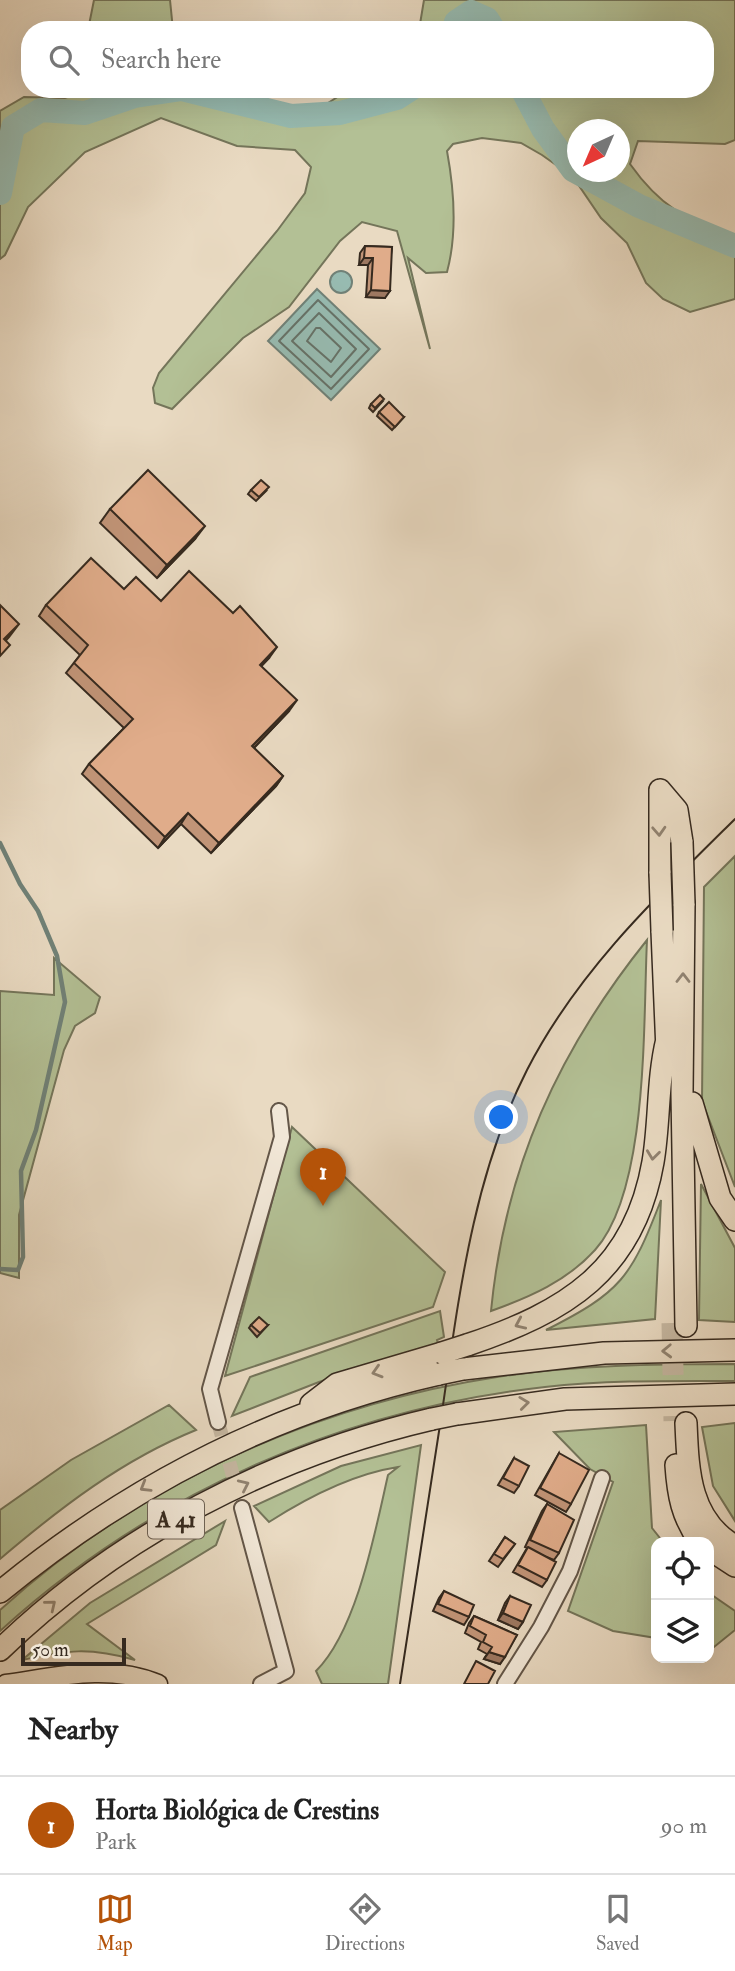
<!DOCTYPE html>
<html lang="en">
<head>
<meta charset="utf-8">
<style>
  :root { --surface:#fff; --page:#f2f2f2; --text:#222; --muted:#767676; --line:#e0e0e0; --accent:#b45309 }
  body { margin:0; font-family:"IM FELL Double Pica",serif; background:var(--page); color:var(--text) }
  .controls { position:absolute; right:21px; bottom:21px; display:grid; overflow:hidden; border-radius:14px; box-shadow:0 7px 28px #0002 }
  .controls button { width:63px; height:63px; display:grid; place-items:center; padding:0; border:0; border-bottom:2px solid var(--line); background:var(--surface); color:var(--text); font:35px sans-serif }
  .compass { position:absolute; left:567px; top:119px; width:63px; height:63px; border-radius:50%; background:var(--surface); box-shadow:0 7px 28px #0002; rotate:224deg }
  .scale { position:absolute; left:21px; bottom:18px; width:105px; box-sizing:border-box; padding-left:7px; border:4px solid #362a1f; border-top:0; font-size:19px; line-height:24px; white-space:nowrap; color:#362a1f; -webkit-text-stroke:5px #f1e7d7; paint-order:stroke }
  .you { position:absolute; left:502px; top:1118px; width:24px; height:24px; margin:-18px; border:5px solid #fff; border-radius:50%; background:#1a73e8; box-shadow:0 0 0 10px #1a73e833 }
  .badge { display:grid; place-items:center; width:46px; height:46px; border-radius:50%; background:var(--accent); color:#fff; font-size:23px; font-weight:700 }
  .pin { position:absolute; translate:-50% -58px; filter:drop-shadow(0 2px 4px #0008) }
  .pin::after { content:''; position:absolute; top:37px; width:24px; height:21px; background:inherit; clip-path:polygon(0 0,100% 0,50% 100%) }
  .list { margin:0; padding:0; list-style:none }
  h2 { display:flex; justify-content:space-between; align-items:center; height:91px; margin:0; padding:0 28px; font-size:30px }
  h2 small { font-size:23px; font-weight:400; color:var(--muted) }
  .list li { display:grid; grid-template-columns:46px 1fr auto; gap:21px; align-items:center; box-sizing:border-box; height:98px; padding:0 28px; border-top:2px solid var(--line) }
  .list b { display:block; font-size:26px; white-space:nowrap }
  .list p { margin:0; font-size:23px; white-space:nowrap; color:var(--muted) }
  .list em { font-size:23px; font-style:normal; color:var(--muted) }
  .icon { flex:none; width:38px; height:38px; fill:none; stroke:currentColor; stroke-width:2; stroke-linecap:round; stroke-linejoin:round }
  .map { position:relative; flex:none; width:735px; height:1684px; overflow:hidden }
  .search { position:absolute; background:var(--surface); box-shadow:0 7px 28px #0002; left:21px; right:21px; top:21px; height:77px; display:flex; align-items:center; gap:18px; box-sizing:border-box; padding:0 24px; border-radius:28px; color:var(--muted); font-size:26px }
  .sheet { height:189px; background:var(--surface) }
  nav { display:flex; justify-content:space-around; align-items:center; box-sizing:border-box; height:98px; border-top:2px solid var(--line); background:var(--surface); font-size:19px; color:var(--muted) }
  nav a { display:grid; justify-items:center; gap:4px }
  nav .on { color:var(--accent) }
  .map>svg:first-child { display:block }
</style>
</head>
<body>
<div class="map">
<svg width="735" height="1684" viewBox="0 0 735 1684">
  <rect width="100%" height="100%" fill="#e9dac2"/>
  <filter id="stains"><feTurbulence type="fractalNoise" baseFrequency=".00286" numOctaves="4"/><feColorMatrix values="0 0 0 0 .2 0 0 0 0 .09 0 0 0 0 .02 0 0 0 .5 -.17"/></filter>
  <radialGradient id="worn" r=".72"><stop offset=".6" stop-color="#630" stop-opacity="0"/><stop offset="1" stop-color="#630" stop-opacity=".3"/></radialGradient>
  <path fill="#b3c095" stroke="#74755a" stroke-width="2" fill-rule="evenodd" d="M94 0H170L173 30H88Z
    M424 0H735V140L725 144 638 141 630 164C659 205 687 222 735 236V299L690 312 663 299 646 283 627 243 601 218 573 177 542 155 521 143 482 138 453 144 447 151C454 189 457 235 447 272L426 273 408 258 430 349 397 231 362 222 340 241 289 307 243 338 172 409 155 403 153 388 159 373 277 231 305 193 311 167 295 150 237 146 161 118 85 152 28 207 5 255 0 259V111L24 97 65 98 88 89H236L292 108 317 110 350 89H705V30H419ZM578 130H620V172H578Z
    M735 856V1187L702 1101 704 887Z
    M647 940C643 1020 649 1190 595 1250 567 1281 530 1297 491 1311 505 1167 558 1051 647 940Z
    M54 958 100 997 95 1013 75 1026 64 1050 19 1215V1278L0 1273V991L54 995Z
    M292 1127 445 1272 433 1307 225 1376Z
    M701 1184 735 1248V1322L699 1320Z
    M661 1200 655 1319 546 1330C621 1292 631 1278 661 1200Z
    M440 1311 444 1337 437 1340 438 1344 319 1382 232 1416 250 1377Z
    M735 1364V1381C672 1381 608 1380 545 1387 341 1410 152 1493 0 1631V1610C137 1485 314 1405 497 1377 575 1365 656 1364 735 1364Z
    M169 1405 196 1430C122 1460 60 1508 0 1559V1510L71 1460Z
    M735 1423V1521L713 1486 702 1427Z
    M646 1425 652 1528 663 1542H656V1638L613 1631 568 1611 613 1482 590 1469 554 1432Z
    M421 1445 388 1684H322L316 1671C357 1630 375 1532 388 1475L398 1467C353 1474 308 1497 269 1522L254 1506 341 1466Z
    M225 1521 216 1545 87 1624 135 1660C89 1647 68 1650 22 1660L90 1603Z
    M709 1593 735 1611V1630L714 1647 709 1646Z"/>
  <path fill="#97bbb1" stroke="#708177" stroke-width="2" d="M330 282a11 11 0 1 1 22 0a11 11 0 1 1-22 0Z
    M317 289 380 349 331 400 268 341Z"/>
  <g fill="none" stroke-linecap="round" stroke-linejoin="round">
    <path stroke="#667268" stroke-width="2" d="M318 300 369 349 331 389 279 341Z
      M319 313 356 349 331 377 292 341Z
      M316 328H320L341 348 331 362 307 341Z"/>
    <path stroke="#708177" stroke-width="4.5" d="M0 843 20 884 38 911 57 956 65 1002 36 1130 21 1171 23 1257 18 1270 0 1269"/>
    <path stroke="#97bbb1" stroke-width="24" d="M454 30 456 22 471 12 487 19 494 30
      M522 89 543 129 573 170 639 206 735 246
      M0 193 13 127 41 110 85 113 135 96 182 89 291 116 340 113 397 98 411 89"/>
    <path stroke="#c5b7a1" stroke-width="14" stroke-dasharray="14 7" stroke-linecap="butt" d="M218 1422 242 1508"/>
    <path stroke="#c5b7a1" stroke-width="21" stroke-dasharray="21 10" stroke-linecap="butt" d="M672 1323 674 1421"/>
    <g stroke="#635648" stroke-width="18">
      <path id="minor" d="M218 1422 210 1389 282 1137 279 1111
        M242 1508 286 1671 261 1684
        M505 1684 541 1627 570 1571 602 1478"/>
    </g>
    <g stroke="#362a1f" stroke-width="21">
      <path id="major" d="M6 1684C56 1677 109 1663 158 1684"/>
    </g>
    <g stroke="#362a1f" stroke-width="24">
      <path id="highway" d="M660 790V873
        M660 790 677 810 682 842
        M684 904 682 1093 686 1326
        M662 931 667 1051
        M692 1103 720 1198 735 1220
        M467 1345C566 1312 634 1271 653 1162 660 1121 657 1080 667 1039
        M463 1369 604 1353 735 1350
        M311 1404 337 1384 442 1353
        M457 1414 565 1399 735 1394
        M686 1423C688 1470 689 1520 735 1546
        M676 1465C678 1495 682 1517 700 1542
        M709 1549 735 1566
        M0 1592C130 1485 274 1411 439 1374
        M0 1650C119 1535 272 1456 432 1419"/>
    </g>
    <use href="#minor" stroke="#f1e7d7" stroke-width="14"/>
    <use href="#major" stroke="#e9dac2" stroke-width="18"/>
    <use href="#highway" stroke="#e9dac2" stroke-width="21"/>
    <path stroke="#362a1f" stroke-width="2" d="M400 1684C414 1593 428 1503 442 1412 459 1296 473 1176 527 1070 577 972 658 895 735 819"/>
    <g stroke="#362a1f" stroke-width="24" stroke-linecap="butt">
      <path id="highway-bridge" d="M682 842 684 904
        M660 873 662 931
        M442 1353 467 1345
        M439 1374 463 1369
        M432 1419 457 1414"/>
    </g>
    <use href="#highway-bridge" stroke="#e9dac2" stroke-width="21"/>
  </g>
  <path fill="#c19477" stroke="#362a1f" stroke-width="2" d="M365 246 392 247 385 298 366 297 368 265H359L360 253Z
    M382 402 373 412 369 408 371 404Z
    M379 412 404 417 392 430 377 416Z
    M251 490 266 491 256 501 248 494Z
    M110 509 195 539 157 578 100 523Z
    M124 589 161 601 269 658 261 666 289 711 254 748 283 776 276 786 211 853 181 824 158 848 82 774 89 764 124 728 66 673 80 655 39 616 46 605Z
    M251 1325H268L257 1337 249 1328Z
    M559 1453 571 1504 566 1512 535 1495Z
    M514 1458 519 1486 514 1493 498 1485Z
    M547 1504 559 1553 554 1560 544 1556 547 1580 542 1587 513 1572 527 1548 525 1547 542 1511Z
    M505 1537 515 1544 498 1567 489 1561Z
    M444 1591 469 1617 464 1625 433 1611 439 1598Z
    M510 1596 523 1622 518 1629 498 1620 505 1603Z
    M474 1616 517 1635 500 1664 484 1659 487 1654 478 1649 481 1642 465 1633 469 1623Z"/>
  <path fill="#9d7861" stroke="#362a1f" stroke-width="2" d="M364 258H373L368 265H359Z
    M371 290 390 291 385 298 366 297Z
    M205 526 195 539 157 578 167 565Z
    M19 624 9 637 0 647 4 639Z
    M277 647 269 658 253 675 260 665Z
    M297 700 289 711 245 757 252 746Z
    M283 776 276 786 211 853 219 843Z
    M188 813 181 824 158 848 165 837Z
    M503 1613 523 1622 518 1629 498 1620Z
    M489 1652 505 1657 500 1664 484 1659Z"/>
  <path fill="#e0ac8a" stroke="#362a1f" stroke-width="2" d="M365 246 392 247 390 291 371 290 373 258H364Z
    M380 395 384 399 375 408 371 404Z
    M389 402 404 417 395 427 379 412Z
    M148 470 205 526 167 565 110 509Z
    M261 480 269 487 259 497 251 490Z
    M91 558 124 589 136 577 161 601 189 571 233 613 240 606 277 647 260 665 297 700 252 746 283 776 219 843 188 813 165 837 89 764 133 719 74 663 88 645 46 605Z
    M0 605 19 624 4 639 10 645 0 656Z
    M259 1317 268 1325 260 1333 251 1325Z
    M559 1453 589 1470 571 1504 540 1488Z
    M514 1458 529 1466 519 1486 503 1478Z
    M547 1504 574 1520 559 1553 530 1540Z
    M505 1537 515 1544 503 1559 494 1554Z
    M528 1547 556 1562 547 1580 518 1565Z
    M444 1591 474 1605 469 1617 438 1604Z
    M510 1596 531 1605 523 1622 503 1613Z
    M474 1616 517 1635 505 1657 489 1652 492 1647 483 1642 486 1635 470 1626Z
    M476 1661 495 1671 488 1684H464Z"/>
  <defs><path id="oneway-chevron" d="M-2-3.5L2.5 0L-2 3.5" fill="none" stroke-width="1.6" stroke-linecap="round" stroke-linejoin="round" transform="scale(1.75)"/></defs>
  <g stroke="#908270">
    <use href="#oneway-chevron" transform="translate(659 831) rotate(87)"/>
    <use href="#oneway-chevron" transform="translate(683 978) rotate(-90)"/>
    <use href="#oneway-chevron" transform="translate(653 1155) rotate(97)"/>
    <use href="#oneway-chevron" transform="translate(520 1324) rotate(156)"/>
    <use href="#oneway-chevron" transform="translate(667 1351) rotate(178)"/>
    <use href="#oneway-chevron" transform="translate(377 1372) rotate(163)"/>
    <use href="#oneway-chevron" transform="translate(524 1403) rotate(-7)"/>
    <use href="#oneway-chevron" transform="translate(244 1485) rotate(-25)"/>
    <use href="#oneway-chevron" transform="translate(145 1487) rotate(149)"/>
    <use href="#oneway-chevron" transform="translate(51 1605) rotate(-39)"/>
  </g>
  <g text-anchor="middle" stroke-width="6" stroke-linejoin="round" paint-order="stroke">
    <rect fill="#f1e7d7" stroke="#6e6356" stroke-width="2" x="148" y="1499.5" width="56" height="39" rx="5"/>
    <g font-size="23" font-weight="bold" fill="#362a1f">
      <text x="176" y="1527">A 41</text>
    </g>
  </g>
  <rect width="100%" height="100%" filter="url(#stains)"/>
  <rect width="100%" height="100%" fill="url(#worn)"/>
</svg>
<div class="controls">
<button><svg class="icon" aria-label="locate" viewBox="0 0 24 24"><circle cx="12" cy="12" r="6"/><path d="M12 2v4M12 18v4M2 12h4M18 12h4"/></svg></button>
<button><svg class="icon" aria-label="layers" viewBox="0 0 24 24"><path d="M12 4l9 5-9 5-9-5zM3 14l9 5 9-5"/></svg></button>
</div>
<svg class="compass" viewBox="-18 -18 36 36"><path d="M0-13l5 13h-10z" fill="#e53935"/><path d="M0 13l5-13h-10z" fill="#767676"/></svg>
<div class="scale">50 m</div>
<div class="you"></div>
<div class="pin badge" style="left:323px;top:1206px">1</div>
<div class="search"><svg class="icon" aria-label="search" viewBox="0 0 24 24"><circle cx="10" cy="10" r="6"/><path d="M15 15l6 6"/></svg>Search here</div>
</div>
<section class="sheet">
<h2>Nearby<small></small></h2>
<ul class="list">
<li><span class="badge">1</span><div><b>Horta Biológica de Crestins</b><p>Park</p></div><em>90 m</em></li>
</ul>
</section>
<nav>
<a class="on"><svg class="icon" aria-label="map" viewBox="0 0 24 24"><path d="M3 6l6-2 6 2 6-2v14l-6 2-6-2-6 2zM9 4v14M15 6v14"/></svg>Map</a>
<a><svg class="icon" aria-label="directions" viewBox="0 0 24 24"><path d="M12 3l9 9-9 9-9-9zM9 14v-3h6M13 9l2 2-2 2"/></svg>Directions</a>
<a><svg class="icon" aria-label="saved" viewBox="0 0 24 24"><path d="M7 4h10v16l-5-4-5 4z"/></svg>Saved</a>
</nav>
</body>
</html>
